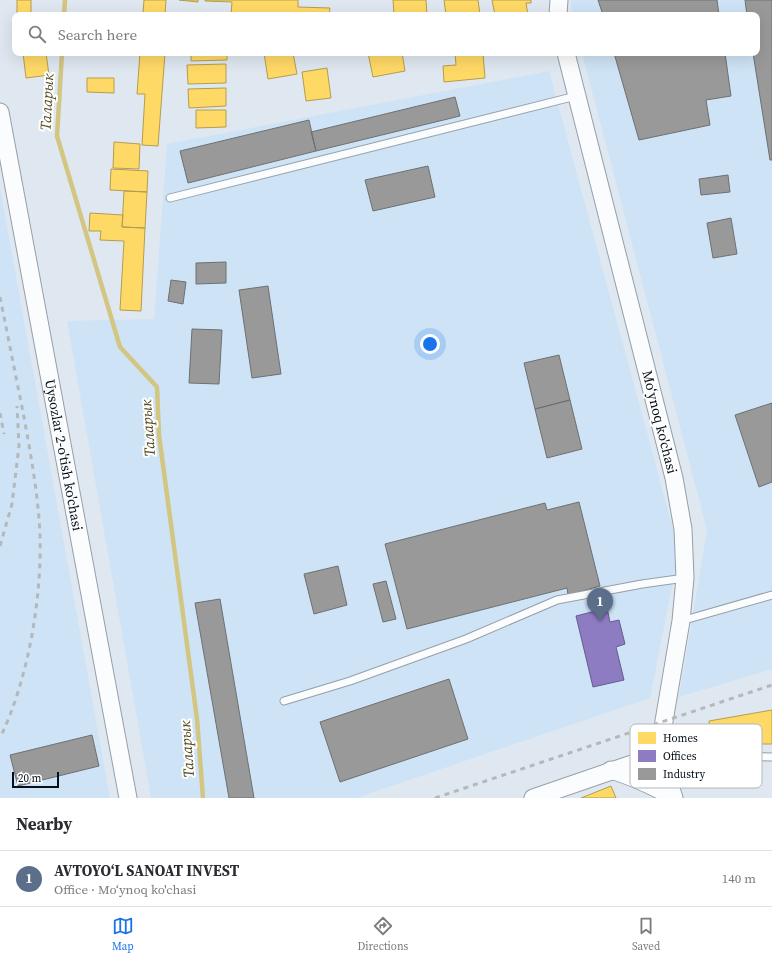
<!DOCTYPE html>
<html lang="en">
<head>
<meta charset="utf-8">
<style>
  :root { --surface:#fff; --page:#f7f7f7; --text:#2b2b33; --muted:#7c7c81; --line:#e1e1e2; --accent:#1a73e8 }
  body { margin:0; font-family:"Source Serif 4",serif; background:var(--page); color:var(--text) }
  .scale { position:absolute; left:12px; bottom:10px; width:47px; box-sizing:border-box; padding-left:4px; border:2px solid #061019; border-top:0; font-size:11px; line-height:14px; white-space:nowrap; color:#061019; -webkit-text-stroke:3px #fff; paint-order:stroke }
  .you { position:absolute; left:430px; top:344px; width:14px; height:14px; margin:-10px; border:3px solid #fff; border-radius:50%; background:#1a73e8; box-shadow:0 0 0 6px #1a73e833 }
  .badge { display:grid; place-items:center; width:26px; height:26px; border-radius:50%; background:var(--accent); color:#fff; font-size:13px; font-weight:700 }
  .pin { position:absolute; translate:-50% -33px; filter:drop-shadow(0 1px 2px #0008) }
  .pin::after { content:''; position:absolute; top:21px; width:14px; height:12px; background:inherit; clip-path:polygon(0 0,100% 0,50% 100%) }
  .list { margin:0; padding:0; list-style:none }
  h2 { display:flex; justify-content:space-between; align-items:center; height:52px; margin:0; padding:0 16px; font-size:17px }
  h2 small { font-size:13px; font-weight:400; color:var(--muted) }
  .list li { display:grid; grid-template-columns:26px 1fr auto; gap:12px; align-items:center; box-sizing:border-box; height:56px; padding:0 16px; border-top:1px solid var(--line) }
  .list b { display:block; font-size:15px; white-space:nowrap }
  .list p { margin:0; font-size:13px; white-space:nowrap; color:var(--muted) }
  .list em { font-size:13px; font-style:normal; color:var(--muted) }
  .icon { flex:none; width:22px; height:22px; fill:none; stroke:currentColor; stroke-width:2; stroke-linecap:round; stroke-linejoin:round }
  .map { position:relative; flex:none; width:772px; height:798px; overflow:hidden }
  .search { position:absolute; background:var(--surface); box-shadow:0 4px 16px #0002; left:12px; right:12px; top:12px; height:44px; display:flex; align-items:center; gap:10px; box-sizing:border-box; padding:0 14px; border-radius:8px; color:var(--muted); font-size:15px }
  .sheet { height:108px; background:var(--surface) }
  nav { display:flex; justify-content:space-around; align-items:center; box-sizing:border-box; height:56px; border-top:1px solid var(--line); background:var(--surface); font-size:11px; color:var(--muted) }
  nav a { display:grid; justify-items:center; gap:2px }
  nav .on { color:var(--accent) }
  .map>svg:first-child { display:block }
</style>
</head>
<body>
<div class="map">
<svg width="772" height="798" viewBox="0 0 772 798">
  <rect width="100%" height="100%" fill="#dfe8f1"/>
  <path fill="#cee3f5" d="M571 0H772V669L679 697 707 530 582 53H757V15H572Z
    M549 71 679 551 650 698 356 798H151L67 321 154 319 167 144Z
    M0 188 110 798H0Z"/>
  <path fill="#ffd966" stroke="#b49d4f" d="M17 0H31V15H17Z
    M144 0H166L165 14 143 13Z
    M179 0H198V2Z
    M205 0H298V7L330 8 329 15H231L232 2 205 1Z
    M393 0H426L427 15H394Z
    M444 0H478L480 15H446Z
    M492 0H531V3H526L528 15H495Z
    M23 53H46L49 75 26 78Z
    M140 53H165L158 146 142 145 145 94H137Z
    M191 53H227V60L191 61Z
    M264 53H293L297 74 268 79Z
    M368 53H402L405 71 373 77Z
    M455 53H483L485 78 444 82 443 66 456 65Z
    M226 64V83L188 84 187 65Z
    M327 68 331 98 306 101 302 72Z
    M87 78H114V93L87 92Z
    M226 88V106L189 108 188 89Z
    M196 110H226V127L196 128Z
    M114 142 140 144 139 169 113 168Z
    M111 169 148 171 147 192 110 190Z
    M124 191 147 192 145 228 122 227Z
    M90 213 123 215 122 227 145 228 141 311 120 310 124 241 100 240 101 231H89Z
    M772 710V744H712L709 721Z
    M611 786 616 798H581Z"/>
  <path fill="#8e7cc3" stroke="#655c90" d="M607 608 610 622 619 620 625 644 616 647 624 680 593 687 576 616Z"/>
  <path fill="#999" stroke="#6d7073" d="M598 0H717L719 15H603Z
    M745 0H772V160H770L753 53H757V15H747Z
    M614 53H725L731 96 706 100 710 125 639 140Z
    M455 97 460 116 316 151 311 132Z
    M309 120 316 151 188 183 180 151Z
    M428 166 435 197 373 211 365 180Z
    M728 175 730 192 701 195 699 179Z
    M731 218 737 254 713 258 707 223Z
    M226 262V283L196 284V263Z
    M171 280 186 282 183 304 168 301Z
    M268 286 281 374 252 378 239 290Z
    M192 329 222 330 219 384 189 383Z
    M559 355 570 400 535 409 524 363Z
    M570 400 582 449 547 458 535 409Z
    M772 403V482L759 487 735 415Z
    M579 502 600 586 568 595 567 588 407 629 385 544 545 503 547 510Z
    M338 566 347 605 314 614 304 574Z
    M386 581 396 619 383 622 373 584Z
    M220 599 254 798H229L195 603Z
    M449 679 468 739 340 782 320 722Z
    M92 735 99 766 18 786 10 755Z"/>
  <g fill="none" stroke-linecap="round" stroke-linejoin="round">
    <path stroke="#d3c582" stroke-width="4.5" d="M64 15 65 0
      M62 53 57 136 120 347 157 387 159 435 197 719 203 798"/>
    <g stroke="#969fa8" stroke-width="9">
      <path id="service" d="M170 198 576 96
        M681 621 772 595
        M284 701 350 681 466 639 557 600 642 584 685 578
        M662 754 772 757"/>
    </g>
    <g stroke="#969fa8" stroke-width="19">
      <g id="tertiary">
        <path d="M558 15 559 0"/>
        <path d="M566 53 674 478 683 529 685 578 681 621 664 721 661 754 666 774 674 798"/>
        <path id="s1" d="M0 112 128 798"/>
        <path d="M611 770C634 777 653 786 673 797"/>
        <path d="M533 798 661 754"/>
      </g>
    </g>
    <use href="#service" stroke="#fafcfd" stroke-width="7"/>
    <use href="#tertiary" stroke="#fafcfd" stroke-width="17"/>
    <path stroke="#b5b8bb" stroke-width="3" stroke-dasharray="5 5" stroke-linecap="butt" d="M0 297C8 337 16 377 24 417 31 456 38 494 40 534 42 599 28 680 0 738
      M0 413 4 434
      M0 546 12 504 19 446 17 406
      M435 798 772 685"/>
  </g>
  <g text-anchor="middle" stroke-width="4" stroke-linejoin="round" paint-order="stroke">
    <g font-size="14" fill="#061019" stroke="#fff">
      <text transform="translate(660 422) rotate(76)" y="5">Moʻynoq ko'chasi</text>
      <text dy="5" stroke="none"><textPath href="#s1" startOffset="349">Uysozlar 2-o'tish ko'chasi</textPath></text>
    </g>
    <g font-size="15" font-style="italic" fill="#554b21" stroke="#fff">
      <text transform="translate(47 102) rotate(-87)" y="5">Таларык</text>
      <text transform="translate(148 428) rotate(-94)" y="5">Таларык</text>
      <text transform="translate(187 749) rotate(-94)" y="5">Таларык</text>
    </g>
  </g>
  <rect x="630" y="724" width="132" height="64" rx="6" fill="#fff" stroke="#b4b7ba" stroke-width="1"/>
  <rect x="638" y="732" width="18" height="12" fill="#ffd966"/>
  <rect x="638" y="750" width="18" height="12" fill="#8e7cc3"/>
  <rect x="638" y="768" width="18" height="12" fill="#999"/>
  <g font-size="11" fill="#061019">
    <text x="663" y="742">Homes</text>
    <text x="663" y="760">Offices</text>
    <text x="663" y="778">Industry</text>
  </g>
</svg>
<div class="scale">20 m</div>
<div class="you"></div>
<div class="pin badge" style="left:600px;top:621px;background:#5c6f8a">1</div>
<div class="search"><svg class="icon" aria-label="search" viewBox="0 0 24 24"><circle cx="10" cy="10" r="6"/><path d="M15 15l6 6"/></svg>Search here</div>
</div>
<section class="sheet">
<h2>Nearby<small></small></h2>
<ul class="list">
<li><span class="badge" style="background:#5c6f8a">1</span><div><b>AVTOYO‘L SANOAT INVEST</b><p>Office · Moʻynoq ko'chasi</p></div><em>140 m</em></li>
</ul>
</section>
<nav>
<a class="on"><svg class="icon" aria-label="map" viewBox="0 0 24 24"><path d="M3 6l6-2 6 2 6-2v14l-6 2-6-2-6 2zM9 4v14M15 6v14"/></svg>Map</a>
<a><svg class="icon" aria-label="directions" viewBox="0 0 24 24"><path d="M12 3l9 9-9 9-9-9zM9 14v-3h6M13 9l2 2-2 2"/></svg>Directions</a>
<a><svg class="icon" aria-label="saved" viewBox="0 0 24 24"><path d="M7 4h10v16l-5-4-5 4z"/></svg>Saved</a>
</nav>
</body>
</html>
